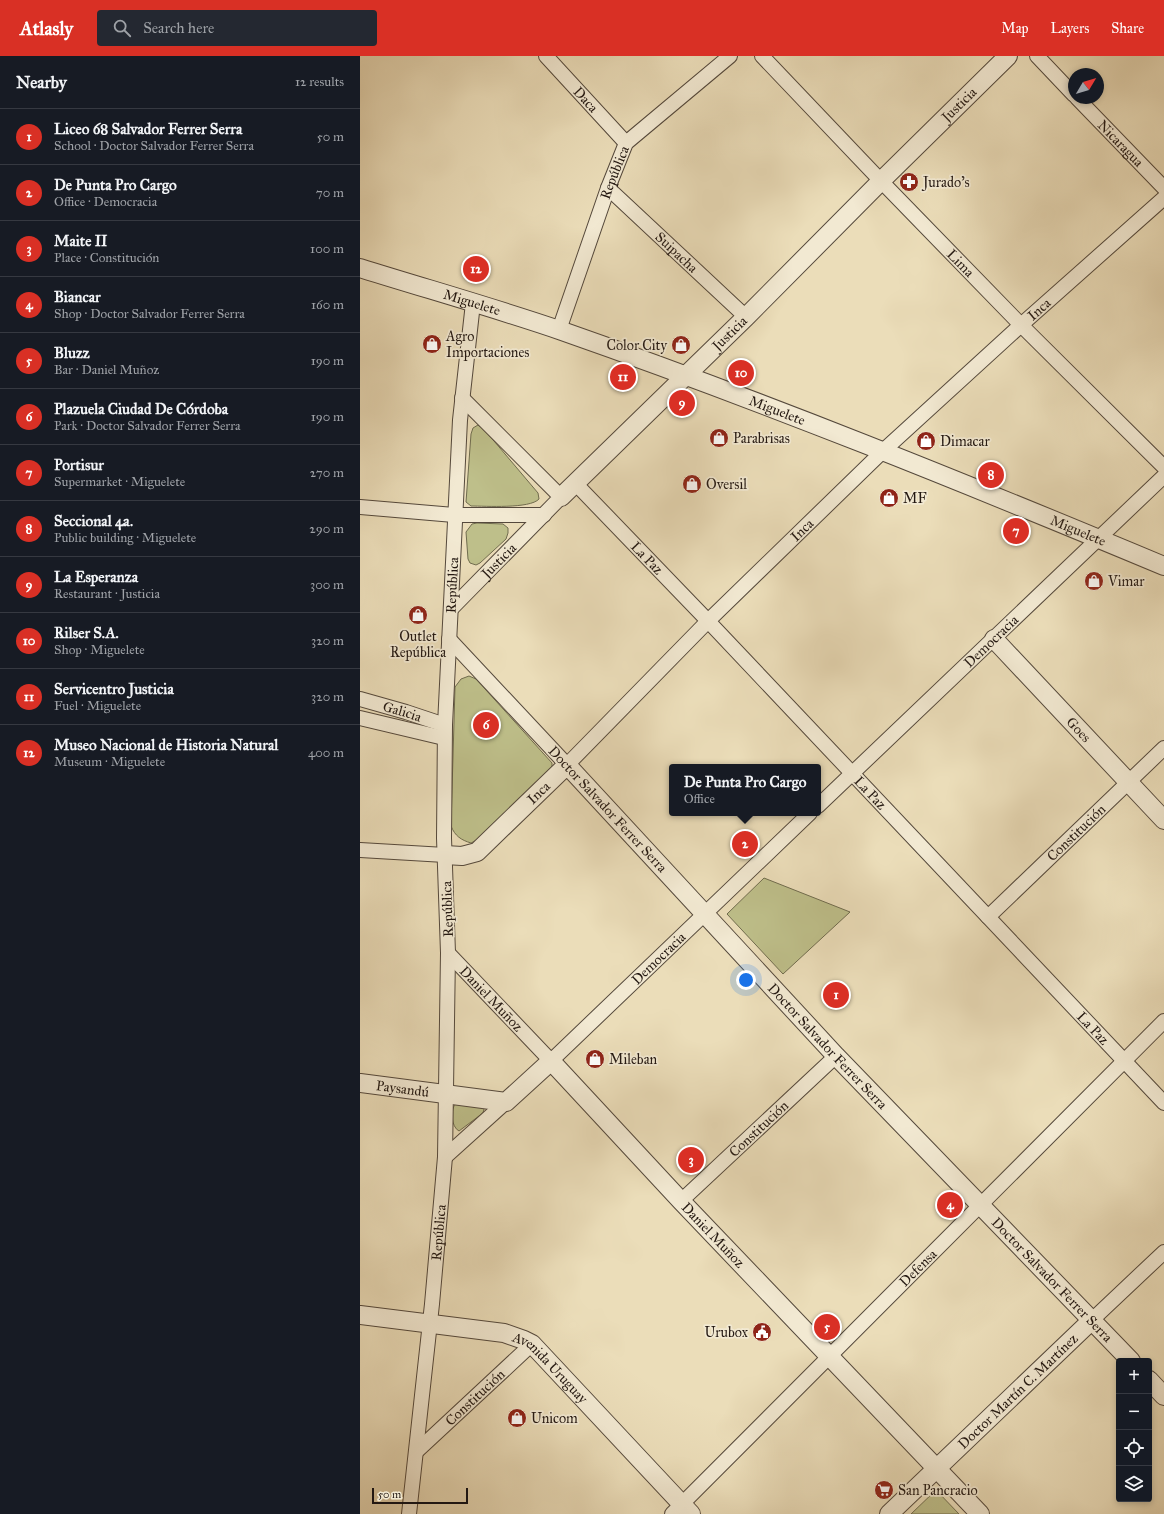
<!DOCTYPE html>
<html lang="en">
<head>
<meta charset="utf-8">
<style>
  :root { --surface:#171b24; --page:#242831; --text:#f1f3f6; --muted:#9ea1a6; --line:#363941; --accent:#d93025 }
  body { margin:0; font-family:"IM FELL Great Primer",serif; background:var(--page); color:var(--text) }
  .controls { position:absolute; right:12px; bottom:12px; display:grid; overflow:hidden; border-radius:4px; box-shadow:0 2px 6px #0003 }
  .controls button { width:36px; height:36px; display:grid; place-items:center; padding:0; border:0; border-bottom:1px solid var(--line); background:var(--surface); color:var(--text); font:20px sans-serif }
  .compass { position:absolute; left:708px; top:12px; width:36px; height:36px; border-radius:50%; background:var(--surface); box-shadow:0 2px 6px #0003; rotate:52deg }
  .scale { position:absolute; left:12px; bottom:10px; width:96px; box-sizing:border-box; padding-left:4px; border:2px solid #231812; border-top:0; font-size:11px; line-height:14px; white-space:nowrap; color:#231812; -webkit-text-stroke:3px #f2e9d2; paint-order:stroke }
  .you { position:absolute; left:386px; top:924px; width:14px; height:14px; margin:-10px; border:3px solid #fff; border-radius:50%; background:#1a73e8; box-shadow:0 0 0 6px #1a73e833 }
  .badge { display:grid; place-items:center; width:26px; height:26px; border-radius:50%; background:var(--accent); color:#fff; font-size:13px; font-weight:700 }
  .pin { position:absolute; translate:-50% -50%; border:2px solid #fff; box-shadow:0 1px 4px #0006 }
  .popup { position:absolute; left:309px; top:708px; width:152px; height:52px; box-sizing:border-box; display:grid; place-content:center; border-radius:4px; background:var(--surface); filter:drop-shadow(0 1px 3px #0005); font-size:13px; white-space:nowrap; color:var(--muted) }
  .popup b { font-size:15px; color:var(--text) }
  .popup::after { content:''; position:absolute; left:50%; top:100%; margin-left:-8px; border:8px solid transparent; border-top-color:var(--surface) }
  .list { margin:0; padding:0; list-style:none }
  h2 { display:flex; justify-content:space-between; align-items:center; height:52px; margin:0; padding:0 16px; font-size:17px }
  h2 small { font-size:13px; font-weight:400; color:var(--muted) }
  .list li { display:grid; grid-template-columns:26px 1fr auto; gap:12px; align-items:center; box-sizing:border-box; height:56px; padding:0 16px; border-top:1px solid var(--line) }
  .list b { display:block; font-size:15px; white-space:nowrap }
  .list p { margin:0; font-size:13px; white-space:nowrap; color:var(--muted) }
  .list em { font-size:13px; font-style:normal; color:var(--muted) }
  .icon { flex:none; width:22px; height:22px; fill:none; stroke:currentColor; stroke-width:2; stroke-linecap:round; stroke-linejoin:round }
  .map { position:relative; flex:none; width:804px; height:1458px; overflow:hidden }
  header { display:flex; align-items:center; gap:24px; box-sizing:border-box; height:56px; padding:0 20px; background:var(--accent); color:#fff }
  header strong { font-size:19px }
  nav { display:flex; gap:22px; margin-inline-start:auto; font-size:14px }
  .search { width:280px; height:36px; background:var(--page); display:flex; align-items:center; gap:10px; box-sizing:border-box; padding:0 14px; border-radius:4px; color:var(--muted); font-size:15px }
  main { display:flex }
  aside { flex:1; background:var(--surface) }
  .map>svg:first-child { display:block }
</style>
</head>
<body>
<header>
<strong>Atlasly</strong>
<div class="search"><svg class="icon" aria-label="search" viewBox="0 0 24 24"><circle cx="10" cy="10" r="6"/><path d="M15 15l6 6"/></svg>Search here</div>
<nav><a>Map</a><a>Layers</a><a>Share</a></nav>
</header>
<main>
<aside>
<h2>Nearby<small>12 results</small></h2>
<ul class="list">
<li><span class="badge">1</span><div><b>Liceo 68 Salvador Ferrer Serra</b><p>School · Doctor Salvador Ferrer Serra</p></div><em>50 m</em></li>
<li><span class="badge">2</span><div><b>De Punta Pro Cargo</b><p>Office · Democracia</p></div><em>70 m</em></li>
<li><span class="badge">3</span><div><b>Maite II</b><p>Place · Constitución</p></div><em>100 m</em></li>
<li><span class="badge">4</span><div><b>Biancar</b><p>Shop · Doctor Salvador Ferrer Serra</p></div><em>160 m</em></li>
<li><span class="badge">5</span><div><b>Bluzz</b><p>Bar · Daniel Muñoz</p></div><em>190 m</em></li>
<li><span class="badge">6</span><div><b>Plazuela Ciudad De Córdoba</b><p>Park · Doctor Salvador Ferrer Serra</p></div><em>190 m</em></li>
<li><span class="badge">7</span><div><b>Portisur</b><p>Supermarket · Miguelete</p></div><em>270 m</em></li>
<li><span class="badge">8</span><div><b>Seccional 4a.</b><p>Public building · Miguelete</p></div><em>290 m</em></li>
<li><span class="badge">9</span><div><b>La Esperanza</b><p>Restaurant · Justicia</p></div><em>300 m</em></li>
<li><span class="badge">10</span><div><b>Rilser S.A.</b><p>Shop · Miguelete</p></div><em>320 m</em></li>
<li><span class="badge">11</span><div><b>Servicentro Justicia</b><p>Fuel · Miguelete</p></div><em>320 m</em></li>
<li><span class="badge">12</span><div><b>Museo Nacional de Historia Natural</b><p>Museum · Miguelete</p></div><em>400 m</em></li>
</ul>
</aside>
<div class="map">
<svg width="804" height="1458" viewBox="0 0 804 1458">
  <rect width="100%" height="100%" fill="#ebddb9"/>
  <filter id="stains"><feTurbulence type="fractalNoise" baseFrequency=".005" numOctaves="4"/><feColorMatrix values="0 0 0 0 .2 0 0 0 0 .09 0 0 0 0 .02 0 0 0 .5 -.17"/></filter>
  <radialGradient id="worn" r=".72"><stop offset=".6" stop-color="#630" stop-opacity="0"/><stop offset="1" stop-color="#630" stop-opacity=".3"/></radialGradient>
  <path fill="#bebf8a" stroke="#706c4e" d="M118 369 123 372 178 437 179 443C170 453 125 450 111 450L106 446 111 378 113 372Z
    M117 467 143 468 148 472V477L146 483 120 507 116 509 110 507 108 503 106 476 112 468Z
    M109 620 116 623 192 707V711L188 718 119 783 111 787C101 784 95 780 91 770L95 631 101 623Z
    M404 822 490 856 423 918 367 858Z
    M96 1047 123 1051 124 1053 123 1057 99 1075C91 1071 90 1053 96 1047Z
    M576 1434 599 1458H551Z"/>
  <g fill="none" stroke-linecap="round" stroke-linejoin="round">
    <g stroke="#55493c" stroke-width="16">
      <g id="minor">
        <path id="s1" d="M186 0 266 87"/>
        <path id="s2" d="M402 0 521 125 661 269 804 411"/>
        <path d="M677 0 714 39"/>
        <path id="s3" d="M717 42 804 132"/>
        <path id="s4" d="M248 132 386 261"/>
        <path id="s5" d="M199 274 248 132 266 87 370 0"/>
        <path id="s6" d="M215 427 348 565 804 1047"/>
        <path d="M0 451 94 459H184"/>
        <path id="s7" d="M91 553 201 441 102 342"/>
        <path id="s8" d="M89 583 207 709 348 565 523 395 661 269 804 142"/>
        <path id="s9" d="M0 643 46 656 85 669"/>
        <path d="M0 662 84 682"/>
        <path id="s10" d="M458 750 804 420"/>
        <path d="M0 794 85 799"/>
        <path id="s11" d="M628 861 804 692"/>
        <path id="s12" d="M88 897 191 1005 450 757"/>
        <path d="M85 1101 146 1046"/>
        <path id="s13" d="M321 1145 476 1000"/>
        <path d="M732 1264 804 1196"/>
        <path id="s14" d="M57 1395 172 1288"/>
        <path id="s15" d="M49 1458 72 1248 85 1101 88 897 84 782 85 669 100 364 113 247"/>
        <path id="s16" d="M312 1458 804 965"/>
      </g>
    </g>
    <g stroke="#55493c" stroke-width="20">
      <g id="tertiary">
        <path id="s17" d="M0 212C67 233 135 252 202 275 405 346 605 427 804 510"/>
        <path id="s18" d="M201 441 386 261 521 125 648 0"/>
        <path id="s19" d="M634 583 804 764"/>
        <path id="s20" d="M85 799 102 800 117 796 207 709 476 1000 771 1305"/>
        <path id="s21" d="M0 1027 146 1046 191 1005 321 1145 620 1458"/>
        <path id="s22" d="M0 1259 144 1277 164 1284 172 1288 331 1458"/>
        <path d="M789 1324 804 1340"/>
        <path id="s23" d="M529 1458 732 1264"/>
      </g>
    </g>
    <use href="#minor" stroke="#f2e9d2" stroke-width="14"/>
    <use href="#tertiary" stroke="#f2e9d2" stroke-width="18"/>
  </g>
  <defs>
    <g id="pharmacy-disc" transform="scale(1)"><circle r="9.5" fill="#8f2418" stroke="#f2e9d2"/><path d="M-2-6h4v4h4v4h-4v4h-4v-4h-4v-4h4Z" fill="#fff"/></g>
    <g id="shop-disc" transform="scale(1)"><circle r="9.5" fill="#8f2418" stroke="#f2e9d2"/><path d="M-5-2.5h2.3a2.7 3.5 0 0 1 5.4 0H5L5.5 6h-11ZM-1.5-2.5h3a1.5 2.3 0 0 0-3 0Z" fill="#fff"/></g>
    <g id="civic-disc" transform="scale(1)"><circle r="9.5" fill="#8f2418" stroke="#f2e9d2"/><path d="M-.6-6.5H3V-4.5H.6V-3L4-1V1h2V6H-6V1h2V-1L-.6-3ZM-1.2 2.5V6h2.4V2.5Z" fill="#fff"/></g>
    <g id="supermarket-disc" transform="scale(1)"><circle r="9.5" fill="#8f2418" stroke="#f2e9d2"/><path d="M-6-5.5h2.5l.6 2H6L4.5 2H-2.5L-4.4-4H-6ZM-1.5 3.2a1.3 1.3 0 1 0 .1 0ZM3 3.2a1.3 1.3 0 1 0 .1 0Z" fill="#fff"/></g>
  </defs>
  <g fill-rule="evenodd">
    <use href="#pharmacy-disc" x="549" y="126"/>
    <use href="#shop-disc" x="72" y="288"/>
    <use href="#shop-disc" x="321" y="289"/>
    <use href="#shop-disc" x="359" y="382"/>
    <use href="#shop-disc" x="566" y="385"/>
    <use href="#shop-disc" x="332" y="428"/>
    <use href="#shop-disc" x="529" y="442"/>
    <use href="#shop-disc" x="734" y="525"/>
    <use href="#shop-disc" x="58" y="559"/>
    <use href="#shop-disc" x="235" y="1003"/>
    <use href="#civic-disc" x="402" y="1276"/>
    <use href="#shop-disc" x="157" y="1362"/>
    <use href="#supermarket-disc" x="524" y="1434"/>
  </g>
  <g text-anchor="middle" stroke-width="3.5" stroke-linejoin="round" paint-order="stroke">
    <g font-size="14" fill="#231812" stroke="#f2e9d2">
      <text dy="5" stroke="none"><textPath href="#s1" startOffset="59">Daca</textPath></text>
      <text dy="5" stroke="none"><textPath href="#s18" startOffset="559">Justicia</textPath></text>
      <text dy="5" stroke="none"><textPath href="#s3" startOffset="63">Nicaragua</textPath></text>
      <text dy="5" stroke="none"><textPath href="#s5" startOffset="167">República</textPath></text>
      <text dy="5" stroke="none"><textPath href="#s4" startOffset="94">Suipacha</textPath></text>
      <text dy="5" stroke="none"><textPath href="#s2" startOffset="287">Lima</textPath></text>
      <text dy="5" stroke="none"><textPath href="#s17" startOffset="117">Miguelete</textPath></text>
      <text dy="5" stroke="none"><textPath href="#s8" startOffset="829">Inca</textPath></text>
      <text dy="5" stroke="none"><textPath href="#s18" startOffset="235">Justicia</textPath></text>
      <text dy="5" stroke="none"><textPath href="#s17" startOffset="441">Miguelete</textPath></text>
      <text dy="5" stroke="none"><textPath href="#s8" startOffset="505">Inca</textPath></text>
      <text dy="5" stroke="none"><textPath href="#s17" startOffset="765">Miguelete</textPath></text>
      <text dy="5" stroke="none"><textPath href="#s6" startOffset="104">La Paz</textPath></text>
      <text dy="5" stroke="none"><textPath href="#s7" startOffset="68">Justicia</textPath></text>
      <text dy="5" stroke="none"><textPath href="#s15" startOffset="931">República</textPath></text>
      <text dy="5" stroke="none"><textPath href="#s10" startOffset="239">Democracia</textPath></text>
      <text dy="5" stroke="none"><textPath href="#s9" startOffset="44">Galicia</textPath></text>
      <text dy="5" stroke="none"><textPath href="#s19" startOffset="124">Goes</textPath></text>
      <text dy="5" stroke="none"><textPath href="#s6" startOffset="428">La Paz</textPath></text>
      <text dy="5" stroke="none"><textPath href="#s20" startOffset="118">Inca</textPath></text>
      <text transform="translate(248 753) rotate(47)" y="5">Doctor Salvador Ferrer Serra</text>
      <text dy="5" stroke="none"><textPath href="#s11" startOffset="122">Constitución</textPath></text>
      <text transform="translate(87 853) rotate(-92)" y="5">República</text>
      <text dy="5" stroke="none"><textPath href="#s12" startOffset="298">Democracia</textPath></text>
      <text dy="5" stroke="none"><textPath href="#s12" startOffset="63">Daniel Muñoz</textPath></text>
      <text dy="5" stroke="none"><textPath href="#s6" startOffset="752">La Paz</textPath></text>
      <text dy="5" stroke="none"><textPath href="#s20" startOffset="541">Doctor Salvador Ferrer Serra</textPath></text>
      <text dy="5" stroke="none"><textPath href="#s21" startOffset="43">Paysandú</textPath></text>
      <text dy="5" stroke="none"><textPath href="#s13" startOffset="106">Constitución</textPath></text>
      <text dy="5" stroke="none"><textPath href="#s15" startOffset="283">República</textPath></text>
      <text dy="5" stroke="none"><textPath href="#s21" startOffset="446">Daniel Muñoz</textPath></text>
      <text dy="5" stroke="none"><textPath href="#s16" startOffset="348">Defensa</textPath></text>
      <text dy="5" stroke="none"><textPath href="#s20" startOffset="865">Doctor Salvador Ferrer Serra</textPath></text>
      <text dy="5" stroke="none"><textPath href="#s22" startOffset="204">Avenida Uruguay</textPath></text>
      <text dy="5" stroke="none"><textPath href="#s23" startOffset="178">Doctor Martín C. Martínez</textPath></text>
      <text dy="5" stroke="none"><textPath href="#s14" startOffset="79">Constitución</textPath></text>
    </g>
    <g font-size="14" fill="#231812" stroke="#f2e9d2" text-anchor="start">
      <text x="563" y="131">Jurado's</text>
      <text x="86" y="285">Agro<tspan x="86" dy="16">Importaciones</tspan></text>
      <text x="307" y="294" text-anchor="end">Color City</text>
      <text x="373" y="387">Parabrisas</text>
      <text x="580" y="390">Dimacar</text>
      <text x="346" y="433">Oversil</text>
      <text x="543" y="447">MF</text>
      <text x="748" y="530">Vimar</text>
      <text x="58" y="585" text-anchor="middle">Outlet<tspan x="58" dy="16">República</tspan></text>
      <text x="249" y="1008">Mileban</text>
      <text x="388" y="1281" text-anchor="end">Urubox</text>
      <text x="171" y="1367">Unicom</text>
      <text x="538" y="1439">San Pancracio</text>
    </g>
  </g>
  <rect width="100%" height="100%" filter="url(#stains)"/>
  <rect width="100%" height="100%" fill="url(#worn)"/>
</svg>
<div class="controls">
<button>+</button>
<button>−</button>
<button><svg class="icon" aria-label="locate" viewBox="0 0 24 24"><circle cx="12" cy="12" r="6"/><path d="M12 2v4M12 18v4M2 12h4M18 12h4"/></svg></button>
<button><svg class="icon" aria-label="layers" viewBox="0 0 24 24"><path d="M12 4l9 5-9 5-9-5zM3 14l9 5 9-5"/></svg></button>
</div>
<svg class="compass" viewBox="-18 -18 36 36"><path d="M0-13l5 13h-10z" fill="#e53935"/><path d="M0 13l5-13h-10z" fill="#9ea1a6"/></svg>
<div class="scale">50 m</div>
<div class="you"></div>
<div class="pin badge" style="left:476px;top:939px">1</div>
<div class="pin badge" style="left:385px;top:788px">2</div>
<div class="popup"><b>De Punta Pro Cargo</b>Office</div>
<div class="pin badge" style="left:331px;top:1104px">3</div>
<div class="pin badge" style="left:590px;top:1149px">4</div>
<div class="pin badge" style="left:467px;top:1271px">5</div>
<div class="pin badge" style="left:126px;top:669px">6</div>
<div class="pin badge" style="left:656px;top:475px">7</div>
<div class="pin badge" style="left:631px;top:419px">8</div>
<div class="pin badge" style="left:322px;top:347px">9</div>
<div class="pin badge" style="left:381px;top:317px">10</div>
<div class="pin badge" style="left:263px;top:321px">11</div>
<div class="pin badge" style="left:116px;top:213px">12</div>
</div>
</main>
</body>
</html>
